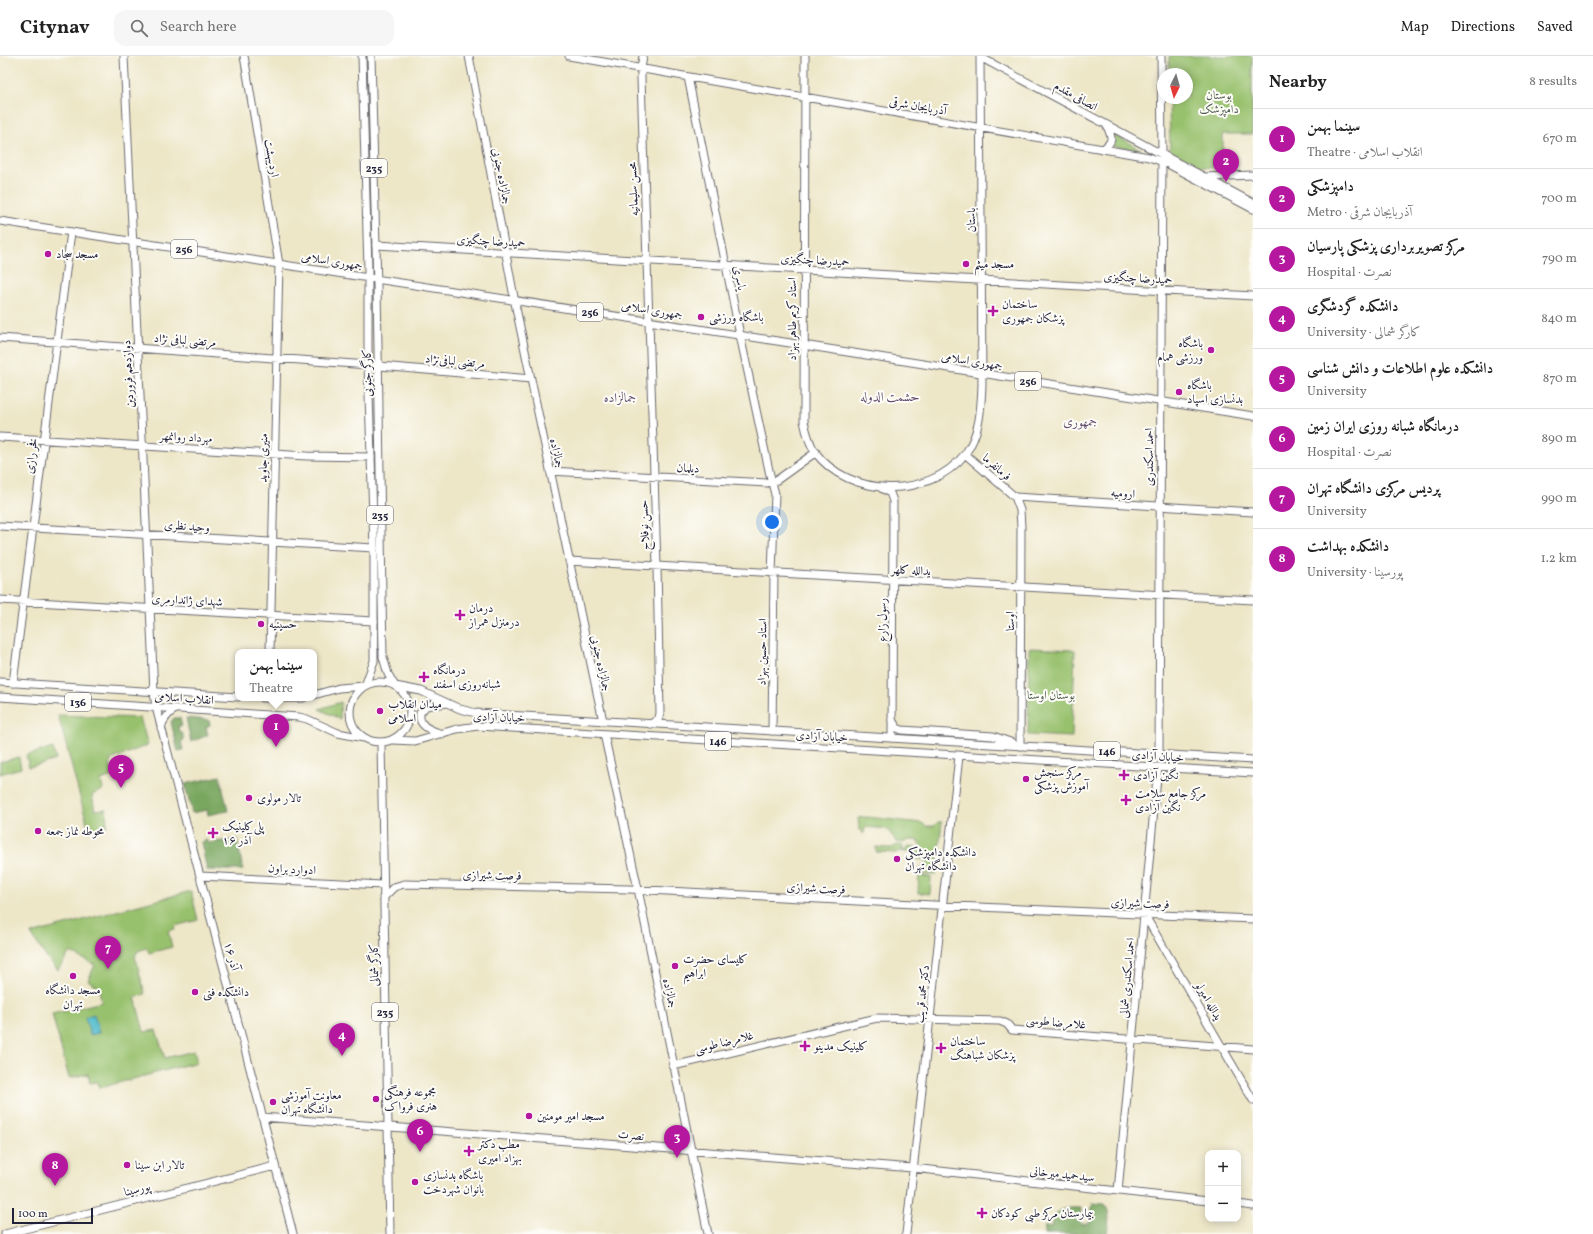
<!DOCTYPE html>
<html lang="en">
<head>
<meta charset="utf-8">
<style>
  :root { --surface:#fff; --page:#f6f6f6; --text:#222; --muted:#767676; --line:#e0e0e0; --accent:#b5179e }
  body { margin:0; font-family:Vollkorn,Amiri,serif; background:var(--page); color:var(--text) }
  .controls { position:absolute; right:12px; bottom:12px; display:grid; overflow:hidden; border-radius:8px; box-shadow:0 2px 10px #0003 }
  .controls button { width:36px; height:36px; display:grid; place-items:center; padding:0; border:0; border-bottom:1px solid var(--line); background:var(--surface); color:var(--text); font:20px sans-serif }
  .compass { position:absolute; left:1157px; top:12px; width:36px; height:36px; border-radius:50%; background:var(--surface); box-shadow:0 2px 10px #0003; rotate:185deg }
  .scale { position:absolute; left:12px; bottom:10px; width:81px; box-sizing:border-box; padding-left:4px; border:2px solid #22223b; border-top:0; font-size:11px; line-height:14px; white-space:nowrap; color:#22223b; -webkit-text-stroke:3px #fdfcf7; paint-order:stroke }
  .you { position:absolute; left:772px; top:466px; width:14px; height:14px; margin:-10px; border:3px solid #fff; border-radius:50%; background:#1a73e8; box-shadow:0 0 0 6px #1a73e833 }
  .badge { display:grid; place-items:center; width:26px; height:26px; border-radius:50%; background:var(--accent); color:#fff; font-size:13px; font-weight:700 }
  .pin { position:absolute; translate:-50% -33px; filter:drop-shadow(0 1px 2px #0008) }
  .pin::after { content:''; position:absolute; top:21px; width:14px; height:12px; background:inherit; clip-path:polygon(0 0,100% 0,50% 100%) }
  .popup { position:absolute; left:235px; top:593px; width:82px; height:52px; box-sizing:border-box; display:grid; place-content:center; border-radius:8px; background:var(--surface); filter:drop-shadow(0 1px 3px #0005); font-size:13px; white-space:nowrap; color:var(--muted) }
  .popup b { font-size:15px; color:var(--text) }
  .popup::after { content:''; position:absolute; left:50%; top:100%; margin-left:-8px; border:8px solid transparent; border-top-color:var(--surface) }
  .list { margin:0; padding:0; list-style:none }
  h2 { display:flex; justify-content:space-between; align-items:center; height:52px; margin:0; padding:0 16px; font-size:17px }
  h2 small { font-size:13px; font-weight:400; color:var(--muted) }
  .list li { display:grid; grid-template-columns:26px 1fr auto; gap:12px; align-items:center; box-sizing:border-box; height:60px; padding:0 16px; border-top:1px solid var(--line) }
  .list b { display:block; font-size:15px; white-space:nowrap }
  .list p { margin:0; font-size:13px; white-space:nowrap; color:var(--muted) }
  .list em { font-size:13px; font-style:normal; color:var(--muted) }
  .icon { flex:none; width:22px; height:22px; fill:none; stroke:currentColor; stroke-width:2; stroke-linecap:round; stroke-linejoin:round }
  .map { position:relative; flex:none; width:1253px; height:1178px; overflow:hidden }
  header { display:flex; align-items:center; gap:24px; box-sizing:border-box; height:56px; padding:0 20px; background:var(--surface); border-bottom:1px solid var(--line) }
  header strong { font-size:19px }
  nav { display:flex; gap:22px; margin-inline-start:auto; font-size:14px }
  .search { width:280px; height:36px; background:var(--page); display:flex; align-items:center; gap:10px; box-sizing:border-box; padding:0 14px; border-radius:12px; color:var(--muted); font-size:15px }
  main { display:flex }
  aside { flex:1; background:var(--surface) }
  .map>svg:first-child { display:block }
</style>
</head>
<body>
<header>
<strong>Citynav</strong>
<div class="search"><svg class="icon" aria-label="search" viewBox="0 0 24 24"><circle cx="10" cy="10" r="6"/><path d="M15 15l6 6"/></svg>Search here</div>
<nav><a>Map</a><a>Directions</a><a>Saved</a></nav>
</header>
<main>
<div class="map">
<svg width="1253" height="1178" viewBox="0 0 1253 1178">
  <rect width="100%" height="100%" fill="#fdfcf7"/>
  <filter id="ink" filterUnits="userSpaceOnUse"><feTurbulence type="fractalNoise" baseFrequency=".025" numOctaves="2"/><feDisplacementMap in="SourceGraphic" scale="8" xChannelSelector="R" yChannelSelector="G"/><feConvolveMatrix kernelMatrix="1 2 1 2 8 2 1 2 1" color-interpolation-filters="sRGB"/></filter>
  <filter id="wash" filterUnits="userSpaceOnUse"><feTurbulence type="fractalNoise" baseFrequency=".012" numOctaves="4" result="noise"/><feDisplacementMap in="SourceGraphic" scale="16" xChannelSelector="R" yChannelSelector="G"/><feGaussianBlur stdDeviation="0.9" result="paint"/><feColorMatrix in="noise" values="0 0 0 0 0 0 0 0 0 0 0 0 0 0 0 0 0 1.4 0 .05"/><feComposite in="paint" operator="in"/></filter>
  <g filter="url(#wash)">
    <rect width="100%" height="100%" fill="#ede6c7"/>
    <path fill="#98c16d" stroke="#5d7254" d="M1169 0H1252V78H1223V110L1222 112 1199 111 1170 96 1169 42H1187V18H1169Z
      M1115 79 1141 94 1112 90Z
      M1029 592 1075 594 1072 681 1028 679Z
      M341 646 340 663 319 653Z
      M58 659 140 662 148 689 110 704 112 720 101 724 103 734 92 739 95 754 106 753 107 770 89 775Z
      M53 692 56 704 29 711 26 699Z
      M19 701 21 712 0 718V706Z
      M867 761 922 767 926 770H934L938 766H942L936 819 920 818 921 811 926 809 929 801 926 800 924 804 913 802V797L899 795 896 797 876 796V791L892 792 897 789 903 790 902 794H906L907 790 916 791 917 794H922L921 791 917 784H908L903 787 897 786 887 773 865 771 864 777 863 778 859 773 858 762Z
      M919 820 931 821 930 838 918 837Z
      M191 835 198 864 175 870V873L168 875 172 891 149 897 147 892 138 895 135 900 145 938 135 941 144 976 156 974 165 1002 194 995 197 1006 99 1032 97 1026 90 1027 88 1018 69 1022 52 958 102 946 98 931 88 924 95 909 70 896 58 914 46 901 31 878Z"/>
    <path fill="#7aa760" stroke="#4e644e" d="M174 662H180L182 670H178L179 676H182L184 684 181 685 183 694 178 695 171 666Z
      M186 662 209 664 210 669 206 671 208 679 191 686Z
      M220 720 228 755 208 759 207 754 192 757 185 728Z
      M237 783 243 814H207L201 786 207 784 208 787Z
      M1093 1147 1104 1148C1112 1156 1108 1168 1107 1178H1044L1045 1170 1051 1171C1053 1152 1066 1151 1081 1152L1080 1168H1089Z"/>
    <path fill="#50bbcc" stroke="#396e84" d="M94 958 99 977 90 979 85 961Z"/>
  </g>
  <g filter="url(#ink)">
    <g fill="none" stroke-linecap="round" stroke-linejoin="round">
      <g stroke="#69676c" stroke-width="9">
        <path id="secondary" d="M124 0 154 636
          M244 0 279 208 270 596
          M469 0 516 252 603 665
          M569 0 1149 101 1166 107 1253 153
          M643 0 641 13V22L657 510 660 657 659 662 651 668
          M805 0 804 365C806 375 809 387 815 396 849 442 929 444 965 398 980 378 981 353 982 329L980 0
          M980 1 1253 147
          M688 21 740 279 770 419 775 438 772 517
          M1103 93C1114 85 1112 82 1107 70
          M1205 121 1253 119
          M376 189 1253 240
          M0 282 368 309 531 323
          M0 381 307 400 371 401
          M965 398 1015 441 1020 454 1021 471 1020 690
          M550 415 767 427 777 424 816 396
          M881 432 890 437 893 445 892 682
          M1015 441 1253 456
          M0 470 374 492
          M569 505 1253 544
          M0 544 374 565
          M13 627 71 176
          M156 651 293 1178
          M161 672C163 663 168 658 175 653
          M772 675 774 517
          M604 678 638 833 708 1178
          M1159 699 1162 97 1161 0
          M200 820 383 829
          M383 842 394 831 404 828 629 833 933 849 1253 863
          M1144 858 1253 1044
          M673 1010 877 962 1000 965 1007 968 1012 974 1253 993
          M262 1061 913 1112 1208 1145
          M1118 1135 1158 711
          M1238 1148 1253 1150
          M5 1178 275 1110
          M906 1178 959 700"/>
      </g>
      <g stroke="#69676c" stroke-width="9">
        <path id="primary" d="M371 0 377 230 383 601 388 618 395 630 421 635 460 653 476 657 1253 704
          M0 165 803 289 1253 360
          M350 656a30 30 0 1 1 60 0a30 30 0 1 1-60 0Z
          M0 626 238 641
          M154 636 156 651
          M314 639 339 632 365 630 374 605V492L368 309V213L362 0
          M0 641 299 661 307 663 338 677 364 682
          M263 642H303
          M892 664 897 672 902 674 993 680 1013 687
          M442 678C431 674 418 671 420 657L426 650 447 647
          M392 684 415 685 457 673 478 670 1253 717
          M381 687 390 1178"/>
      </g>
      <use href="#secondary" stroke="#fff" stroke-width="7"/>
      <use href="#primary" stroke="#fff" stroke-width="7"/>
    </g>
  </g>
  <g fill="#b5179e" stroke="#fdfcf7" stroke-width="1.5">
    <circle cx="48" cy="198" r="4"/>
    <circle cx="966" cy="208" r="4"/>
    <path d="M991 249h4v4h4v4h-4v4h-4v-4h-4v-4h4z"/>
    <circle cx="701" cy="261" r="4"/>
    <circle cx="1211" cy="294" r="4"/>
    <circle cx="1179" cy="336" r="4"/>
    <path d="M458 553h4v4h4v4h-4v4h-4v-4h-4v-4h4z"/>
    <circle cx="261" cy="568" r="4"/>
    <path d="M422 615h4v4h4v4h-4v4h-4v-4h-4v-4h4z"/>
    <circle cx="380" cy="655" r="4"/>
    <path d="M1122 713h4v4h4v4h-4v4h-4v-4h-4v-4h4z"/>
    <circle cx="1026" cy="723" r="4"/>
    <circle cx="249" cy="742" r="4"/>
    <path d="M1124 738h4v4h4v4h-4v4h-4v-4h-4v-4h4z"/>
    <circle cx="38" cy="775" r="4"/>
    <path d="M211 771h4v4h4v4h-4v4h-4v-4h-4v-4h4z"/>
    <circle cx="897" cy="803" r="4"/>
    <circle cx="675" cy="910" r="4"/>
    <circle cx="73" cy="920" r="4"/>
    <circle cx="195" cy="936" r="4"/>
    <path d="M803 984h4v4h4v4h-4v4h-4v-4h-4v-4h4z"/>
    <path d="M939 986h4v4h4v4h-4v4h-4v-4h-4v-4h4z"/>
    <circle cx="376" cy="1043" r="4"/>
    <circle cx="273" cy="1046" r="4"/>
    <circle cx="529" cy="1060" r="4"/>
    <path d="M467 1089h4v4h4v4h-4v4h-4v-4h-4v-4h4z"/>
    <circle cx="127" cy="1109" r="4"/>
    <circle cx="415" cy="1126" r="4"/>
    <path d="M980 1151h4v4h4v4h-4v4h-4v-4h-4v-4h4z"/>
  </g>
  <g text-anchor="middle" stroke-width="4" stroke-linejoin="round" paint-order="stroke">
    <g fill="#fdfcf7" stroke="#646373" stroke-width="1">
      <rect x="361" y="103" width="26" height="18" rx="3"/>
      <rect x="171" y="184" width="26" height="18" rx="3"/>
      <rect x="577" y="247" width="26" height="18" rx="3"/>
      <rect x="1015" y="316" width="26" height="18" rx="3"/>
      <rect x="367" y="450" width="26" height="18" rx="3"/>
      <rect x="65" y="637" width="26" height="18" rx="3"/>
      <rect x="705" y="676" width="26" height="18" rx="3"/>
      <rect x="1094" y="686" width="26" height="18" rx="3"/>
      <rect x="372" y="947" width="26" height="18" rx="3"/>
    </g>
    <g font-size="11" font-weight="bold" fill="#22223b">
      <text x="374" y="116">235</text>
      <text x="184" y="197">256</text>
      <text x="590" y="260">256</text>
      <text x="1028" y="329">256</text>
      <text x="380" y="463">235</text>
      <text x="78" y="650">136</text>
      <text x="718" y="689">146</text>
      <text x="1107" y="699">146</text>
      <text x="385" y="960">235</text>
    </g>
    <g font-size="12" fill="#4b5a4c" stroke="#fdfcf7">
      <text x="1219" y="43">بوستان<tspan x="1219" dy="14">دامپزشک</tspan></text>
      <text x="1051" y="643">بوستان اوستا</text>
    </g>
    <g font-size="12" fill="#22223b" stroke="#fdfcf7">
      <text transform="translate(1076 40) rotate(29)" y="4">انصافی مقدم</text>
      <text transform="translate(918 50) rotate(10)" y="4">آذربایجان شرقی</text>
      <text transform="translate(272 102) rotate(80)" y="4">اردیبهشت</text>
      <text transform="translate(502 120) rotate(79)" y="4">جمالزاده جنوبی</text>
      <text transform="translate(633 133) rotate(-92)" y="4">محسن سلیمانیه</text>
      <text transform="translate(971 164) rotate(-90)" y="4">باستان</text>
      <text transform="translate(491 185) rotate(3)" y="4">حمیدرضا چنگیزی</text>
      <text transform="translate(815 204) rotate(3)" y="4">حمیدرضا چنگیزی</text>
      <text transform="translate(332 205) rotate(9)" y="4">جمهوری اسلامی</text>
      <text transform="translate(740 222) rotate(79)" y="4">یاسری</text>
      <text transform="translate(1138 222) rotate(3)" y="4">حمیدرضا چنگیزی</text>
      <text transform="translate(652 254) rotate(9)" y="4">جمهوری اسلامی</text>
      <text transform="translate(792 263) rotate(-90)" y="4">استاد کریم طاهر بهزاد</text>
      <text transform="translate(185 284) rotate(4)" y="4">مرتضی لبافی نژاد</text>
      <text transform="translate(455 305) rotate(5)" y="4">مرتضی لبافی‌نژاد</text>
      <text transform="translate(972 305) rotate(9)" y="4">جمهوری اسلامی</text>
      <text transform="translate(367 317) rotate(-91)" y="4">کارگر جنوبی</text>
      <text transform="translate(128 318) rotate(-93)" y="4">دوازدهم فروردین</text>
      <text transform="translate(186 381) rotate(3)" y="4">مهرداد روانمهر</text>
      <text transform="translate(557 397) rotate(78)" y="4">جمالزاده</text>
      <text transform="translate(31 400) rotate(-83)" y="4">فخر رازی</text>
      <text transform="translate(1149 401) rotate(-90)" y="4">احمد اسکندری</text>
      <text transform="translate(263 402) rotate(-89)" y="4">منیری جاوید</text>
      <text transform="translate(997 411) rotate(41)" y="4">فرمانفرما</text>
      <text transform="translate(688 412) rotate(3)" y="4">دیلمان</text>
      <text transform="translate(1123 437) rotate(4)" y="4">ارومیه</text>
      <text transform="translate(644 469) rotate(-92)" y="4">حسن نوفلاح</text>
      <text transform="translate(187 470) rotate(4)" y="4">وحید نظری</text>
      <text transform="translate(911 514) rotate(3)" y="4">یدالله کلهر</text>
      <text transform="translate(187 544) rotate(3)" y="4">شهدای ژاندارمری</text>
      <text transform="translate(882 564) rotate(-90)" y="4">رسول زارع</text>
      <text transform="translate(1010 565) rotate(-90)" y="4">اوستا</text>
      <text transform="translate(762 596) rotate(-89)" y="4">استاد حسین بهزاد</text>
      <text transform="translate(601 607) rotate(78)" y="4">جمالزاده جنوبی</text>
      <text transform="translate(184 642) rotate(4)" y="4">انقلاب اسلامی</text>
      <text transform="translate(499 661) rotate(2)" y="4">خیابان آزادی</text>
      <text transform="translate(822 680) rotate(3)" y="4">خیابان آزادی</text>
      <text transform="translate(1158 700) rotate(4)" y="4">خیابان آزادی</text>
      <text transform="translate(292 813) rotate(3)" y="4">ادوارد براون</text>
      <text transform="translate(492 819) rotate(1)" y="4">فرصت شیرازی</text>
      <text transform="translate(816 832) rotate(3)" y="4">فرصت شیرازی</text>
      <text transform="translate(1140 847) rotate(2)" y="4">فرصت شیرازی</text>
      <text transform="translate(232 900) rotate(75)" y="4">۱۶ آذر</text>
      <text transform="translate(374 909) rotate(-91)" y="4">کارگر شمالی</text>
      <text transform="translate(1127 922) rotate(-85)" y="4">احمد اسکندری شمالی</text>
      <text transform="translate(670 937) rotate(78)" y="4">جمالزاده</text>
      <text transform="translate(922 938) rotate(-84)" y="4">دکتر محمد قریب</text>
      <text transform="translate(1209 945) rotate(60)" y="4">یدالله امیرلو</text>
      <text transform="translate(1056 966) rotate(5)" y="4">غلامرضا طوسی</text>
      <text transform="translate(724 986) rotate(-14)" y="4">غلامرضا طوسی</text>
      <text transform="translate(631 1079) rotate(5)" y="4">نصرت</text>
      <text transform="translate(1062 1118) rotate(6)" y="4">سیدحمید میرخانی</text>
      <text transform="translate(137 1133) rotate(-14)" y="4">پورسینا</text>
    </g>
    <g font-size="12" fill="#22223b" stroke="#fdfcf7" text-anchor="start">
      <text x="56" y="202">مسجد سجاد</text>
      <text x="974" y="212">مسجد میثم</text>
      <text x="1002" y="252">ساختمان<tspan x="1002" dy="14">پزشکان جمهوری</tspan></text>
      <text x="709" y="265">باشگاه ورزشی</text>
      <text x="1203" y="291" text-anchor="end">باشگاه<tspan x="1203" dy="14">ورزشی همام</tspan></text>
      <text x="1187" y="333">باشگاه<tspan x="1187" dy="14">بدنسازی اسپاد</tspan></text>
      <text x="469" y="556">درمان<tspan x="469" dy="14">درمنزل همراز</tspan></text>
      <text x="269" y="572">حسینیه</text>
      <text x="433" y="618">درمانگاه<tspan x="433" dy="14">شبانه‌روزی اسفند</tspan></text>
      <text x="388" y="652">میدان انقلاب<tspan x="388" dy="14">اسلامی</tspan></text>
      <text x="1034" y="720">مرکز سنجش<tspan x="1034" dy="14">آموزش پزشکی</tspan></text>
      <text x="1133" y="723">نگین آزادی</text>
      <text x="1135" y="741">مرکز جامع سلامت<tspan x="1135" dy="14">نگین آزادی</tspan></text>
      <text x="257" y="746">تالار مولوی</text>
      <text x="222" y="774">پلی‌کلینیک<tspan x="222" dy="14">۱۶ آذر</tspan></text>
      <text x="46" y="779">محوطه نماز جمعه</text>
      <text x="905" y="800">دانشکده دامپزشکی<tspan x="905" dy="14">دانشگاه تهران</tspan></text>
      <text x="683" y="907">کلیسای حضرت<tspan x="683" dy="14">ابراهیم</tspan></text>
      <text x="73" y="938" text-anchor="middle">مسجد دانشگاه<tspan x="73" dy="14">تهران</tspan></text>
      <text x="203" y="940">دانشکده فنی</text>
      <text x="950" y="989">ساختمان<tspan x="950" dy="14">پزشکان شباهنگ</tspan></text>
      <text x="814" y="994">کلینیک مدینو</text>
      <text x="384" y="1040">مجموعه فرهنگی<tspan x="384" dy="14">هنری فرواک</tspan></text>
      <text x="281" y="1043">معاونت آموزشی<tspan x="281" dy="14">دانشگاه تهران</tspan></text>
      <text x="537" y="1064">مسجد امیر مومنین</text>
      <text x="478" y="1092">مطب دکتر<tspan x="478" dy="14">بهزاد امیری</tspan></text>
      <text x="135" y="1113">تالار ابن سینا</text>
      <text x="423" y="1123">باشگاه بدنسازی<tspan x="423" dy="14">بانوان شهردخت</tspan></text>
      <text x="991" y="1161">بیمارستان مرکز طبی کودکان</text>
    </g>
    <g font-size="13" fill="#634d6e" stroke="#fdfcf7">
      <text x="890" y="345">حشمت الدوله</text>
      <text x="620" y="346">جمالزاده</text>
      <text x="1080" y="370">جمهوری</text>
    </g>
  </g>
</svg>
<div class="controls">
<button>+</button>
<button>−</button>
</div>
<svg class="compass" viewBox="-18 -18 36 36"><path d="M0-13l5 13h-10z" fill="#e53935"/><path d="M0 13l5-13h-10z" fill="#767676"/></svg>
<div class="scale">100 m</div>
<div class="you"></div>
<div class="pin badge" style="left:276px;top:691px">1</div>
<div class="popup"><b>سینما بهمن</b>Theatre</div>
<div class="pin badge" style="left:1226px;top:126px">2</div>
<div class="pin badge" style="left:677px;top:1102px">3</div>
<div class="pin badge" style="left:342px;top:1000px">4</div>
<div class="pin badge" style="left:121px;top:732px">5</div>
<div class="pin badge" style="left:420px;top:1096px">6</div>
<div class="pin badge" style="left:108px;top:913px">7</div>
<div class="pin badge" style="left:55px;top:1130px">8</div>
</div>
<aside>
<h2>Nearby<small>8 results</small></h2>
<ul class="list">
<li><span class="badge">1</span><div><b>سینما بهمن</b><p>Theatre · انقلاب اسلامی</p></div><em>670 m</em></li>
<li><span class="badge">2</span><div><b>دامپزشکی</b><p>Metro · آذربایجان شرقی</p></div><em>700 m</em></li>
<li><span class="badge">3</span><div><b>مرکز تصویربرداری پزشکی پارسیان</b><p>Hospital · نصرت</p></div><em>790 m</em></li>
<li><span class="badge">4</span><div><b>دانشکده گردشگری</b><p>University · کارگر شمالی</p></div><em>840 m</em></li>
<li><span class="badge">5</span><div><b>دانشکده علوم اطلاعات و دانش شناسی</b><p>University</p></div><em>870 m</em></li>
<li><span class="badge">6</span><div><b>درمانگاه شبانه روزی ایران زمین</b><p>Hospital · نصرت</p></div><em>890 m</em></li>
<li><span class="badge">7</span><div><b>پردیس مرکزی دانشگاه‌ تهران</b><p>University</p></div><em>990 m</em></li>
<li><span class="badge">8</span><div><b>دانشکده بهداشت</b><p>University · پورسینا</p></div><em>1.2 km</em></li>
</ul>
</aside>
</main>
</body>
</html>
